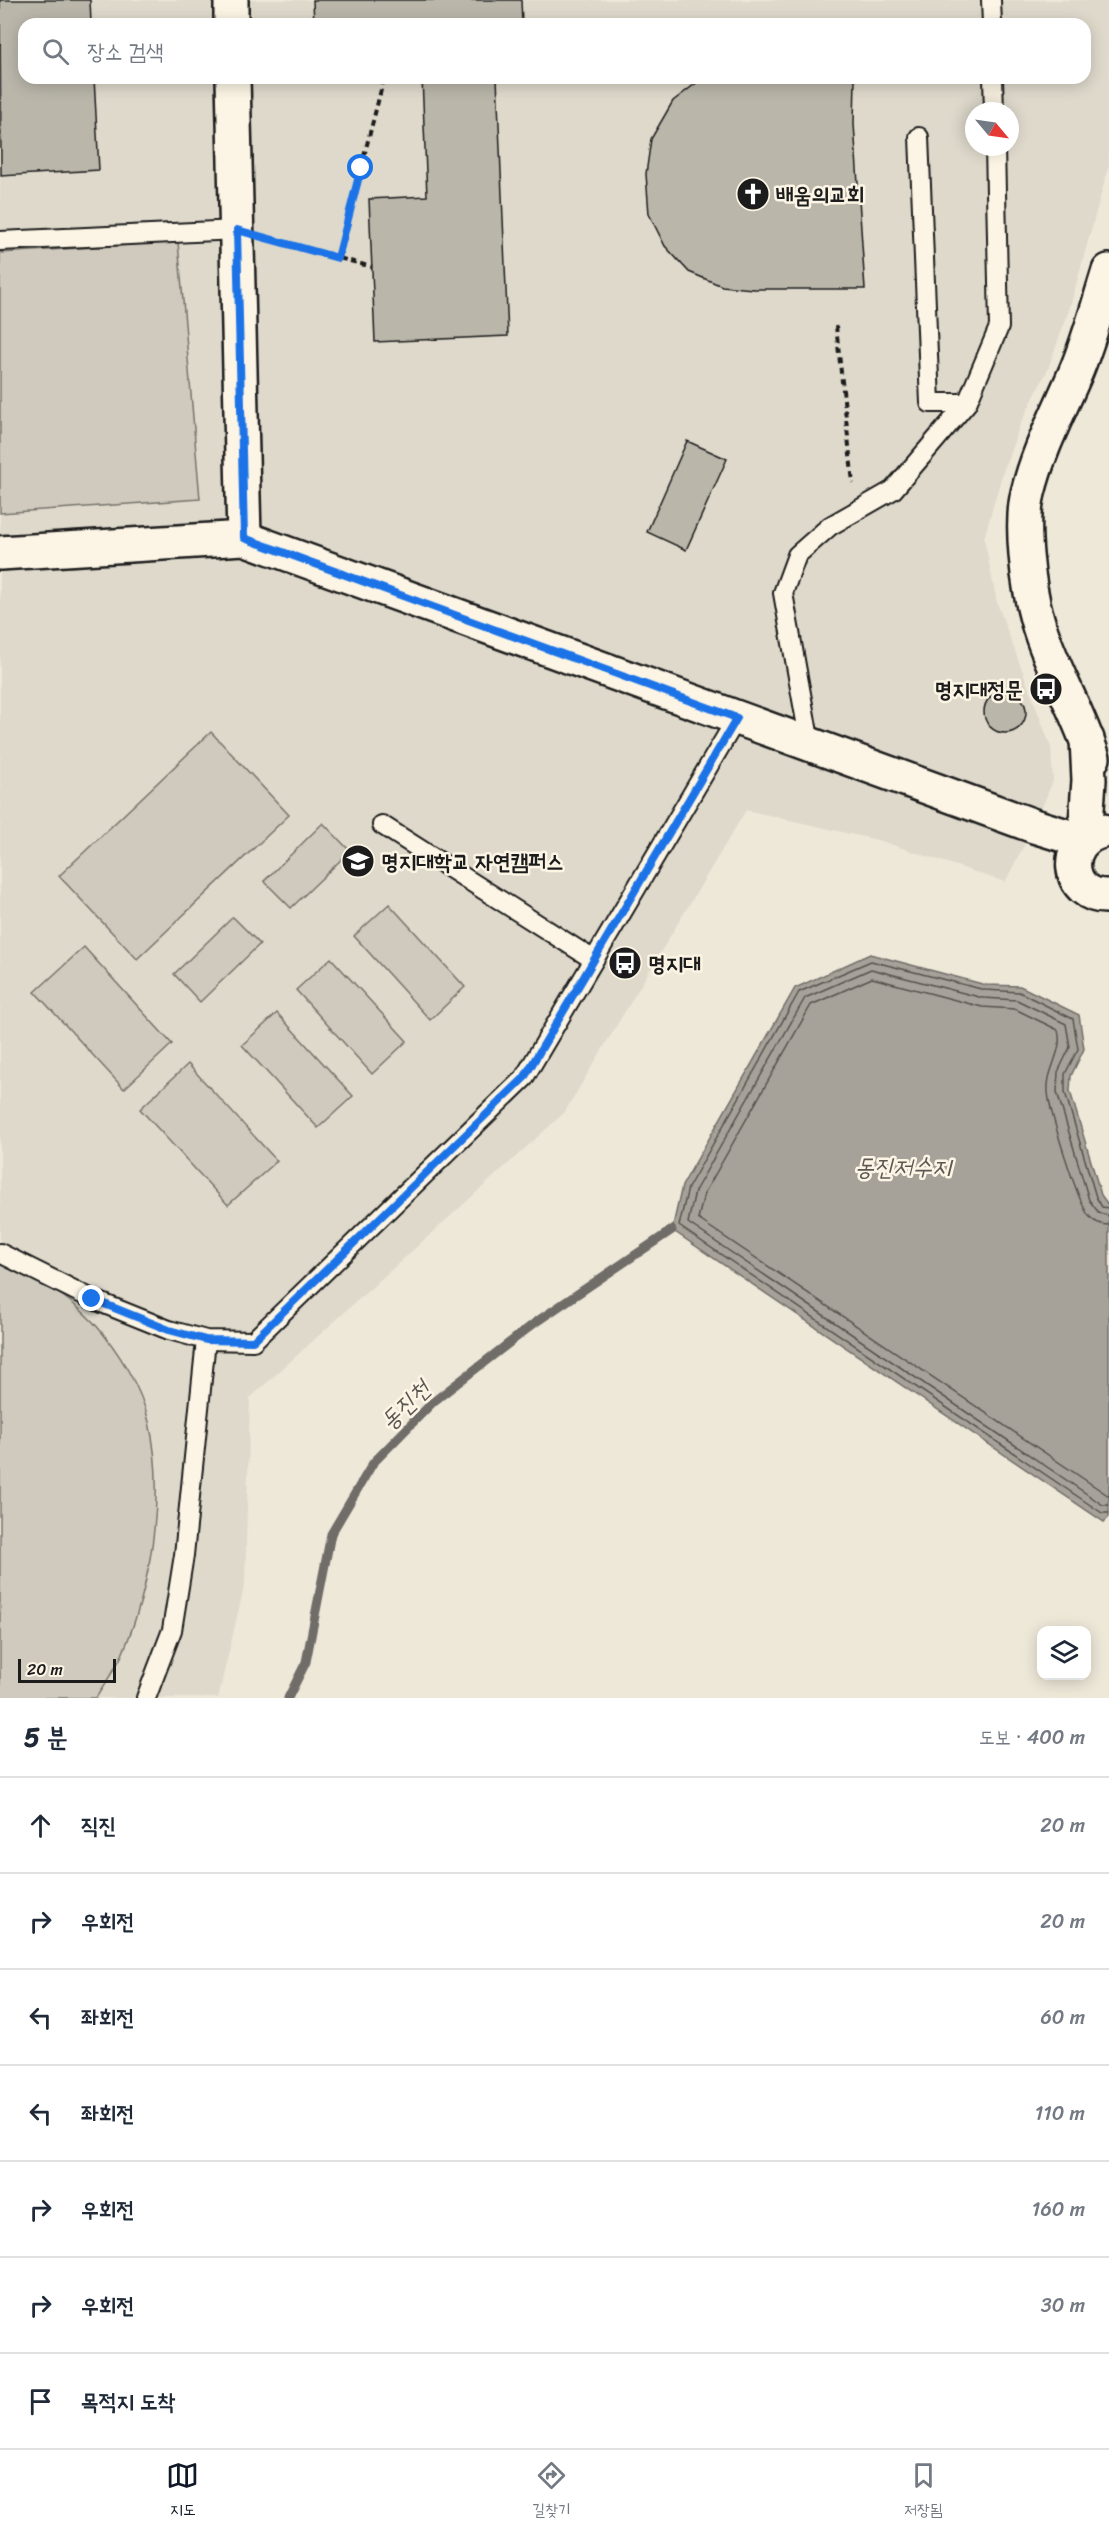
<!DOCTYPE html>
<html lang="ko">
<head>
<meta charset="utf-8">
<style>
  :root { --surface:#fff; --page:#f2f2f3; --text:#1f2937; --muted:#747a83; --line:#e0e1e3; --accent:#111827 }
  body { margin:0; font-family:Sriracha,"Poor Story",sans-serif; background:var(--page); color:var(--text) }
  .controls { position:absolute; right:18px; bottom:18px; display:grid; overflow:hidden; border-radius:12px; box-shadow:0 3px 15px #0003 }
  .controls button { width:54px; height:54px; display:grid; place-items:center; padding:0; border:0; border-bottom:2px solid var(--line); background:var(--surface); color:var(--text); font:30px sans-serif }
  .compass { position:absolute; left:965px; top:102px; width:54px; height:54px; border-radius:50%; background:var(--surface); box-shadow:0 3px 15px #0003; rotate:119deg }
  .scale { position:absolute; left:18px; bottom:15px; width:98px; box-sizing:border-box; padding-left:6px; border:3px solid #1c1c1c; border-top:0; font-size:16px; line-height:21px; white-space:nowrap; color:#1c1c1c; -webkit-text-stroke:4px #fcf5e5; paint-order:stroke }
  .stop { position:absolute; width:18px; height:18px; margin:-14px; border:4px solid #1a73e8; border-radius:50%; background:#fff }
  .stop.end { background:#1a73e8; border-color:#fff; box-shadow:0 2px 6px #0008 }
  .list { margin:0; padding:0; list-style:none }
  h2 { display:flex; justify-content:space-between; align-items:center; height:78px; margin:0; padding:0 24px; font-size:26px }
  h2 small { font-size:20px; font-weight:400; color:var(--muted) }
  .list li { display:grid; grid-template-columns:39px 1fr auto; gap:18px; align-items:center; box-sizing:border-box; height:96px; padding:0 24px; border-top:2px solid var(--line) }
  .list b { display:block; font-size:22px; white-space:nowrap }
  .list em { font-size:20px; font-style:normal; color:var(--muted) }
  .icon { flex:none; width:33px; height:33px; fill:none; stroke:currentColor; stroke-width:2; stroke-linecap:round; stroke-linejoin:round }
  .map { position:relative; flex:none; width:1109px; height:1698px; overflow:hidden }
  .search { position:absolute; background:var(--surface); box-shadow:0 3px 15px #0003; left:18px; right:18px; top:18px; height:66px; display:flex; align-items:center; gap:15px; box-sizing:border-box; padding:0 21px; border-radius:18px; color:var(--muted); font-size:22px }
  .sheet { height:750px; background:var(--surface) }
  nav { display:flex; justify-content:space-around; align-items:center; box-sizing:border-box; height:84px; border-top:2px solid var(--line); background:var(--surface); font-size:16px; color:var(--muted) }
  nav a { display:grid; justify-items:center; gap:3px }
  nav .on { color:var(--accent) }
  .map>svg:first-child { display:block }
</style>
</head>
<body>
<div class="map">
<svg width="1109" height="1698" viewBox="0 0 1109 1698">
  <rect width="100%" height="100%" fill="#eee8d9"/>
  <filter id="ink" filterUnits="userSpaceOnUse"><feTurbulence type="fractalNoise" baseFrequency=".0167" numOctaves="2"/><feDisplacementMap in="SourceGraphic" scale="12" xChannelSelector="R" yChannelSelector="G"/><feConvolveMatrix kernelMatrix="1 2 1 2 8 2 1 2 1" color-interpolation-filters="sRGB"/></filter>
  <g filter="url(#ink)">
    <path fill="#ded9cb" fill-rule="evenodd" d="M0 0H1109V165L1070 307 1048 369 1020 425 1002 475 984 538 997 603 1051 747 1053 781 1034 826 1005 882 881 841 746 810 564 1113 250 1398 245 1583 218 1698H0ZM24 24H1085V78H24ZM974 111H1010V147H974Z"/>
    <path fill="#cfcabd" stroke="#76736c" stroke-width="1.5" d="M178 242 200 499 0 513V253Z
      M211 732 289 815 137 959 59 876Z
      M323 823 350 851 291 908 264 881Z
      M389 904 465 987 430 1020 354 936Z
      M233 917 260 944 200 1002 174 974Z
      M84 947 172 1044 124 1089 35 992Z
      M331 958 407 1041 372 1074 296 990Z
      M277 1013 353 1096 318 1128 242 1045Z
      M188 1064 277 1161 228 1205 140 1109Z
      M0 1259C33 1276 68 1295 94 1323 118 1350 141 1387 149 1422 166 1495 151 1587 122 1655 115 1670 104 1684 96 1698H0Z"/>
    <path fill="#a7a299" stroke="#6f6c67" stroke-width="1.5" d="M870 954 986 985 1020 986 1079 1015 1084 1049 1071 1076 1070 1091 1101 1195 1109 1206V1517L1104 1522 672 1230 682 1186 795 988Z"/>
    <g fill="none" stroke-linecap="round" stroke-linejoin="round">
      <path stroke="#54524e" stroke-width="1.5" d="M1109 1208 1102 1207 1096 1197 1065 1092V1074L1078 1049 1073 1019 1019 992 985 990 871 961 799 992 688 1188 679 1226 1102 1513H1109
        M1109 1216 1099 1213 1089 1200 1057 1092 1058 1072 1070 1047 1066 1024 1017 1000 983 998 871 969 805 998 695 1191 688 1223 1103 1505H1109
        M1109 1225C1101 1225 1094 1222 1089 1216 1078 1203 1049 1110 1048 1092 1046 1069 1064 1052 1058 1030L1015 1009 982 1007 872 978 811 1005 704 1194 698 1219 1109 1496"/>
      <path stroke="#6f6c67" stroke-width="9" d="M288 1698 306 1662 331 1534 373 1463 433 1402 536 1322 672 1230"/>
    </g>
    <path fill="#bab6aa" stroke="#1c1c1c" stroke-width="1.5" d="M0 0H90L91 24H24V78H94L99 170 1 176Z
      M313 0H521L522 24H314Z
      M422 78H497L508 336 375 342 369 199 427 196Z
      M703 78H855L854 124 865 289H753L722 286 689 272 665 246 649 214 646 174 651 139 673 101Z
      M687 441 727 459 686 550 647 532Z
      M984 712a21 21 0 1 1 42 0a21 21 0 1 1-42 0Z"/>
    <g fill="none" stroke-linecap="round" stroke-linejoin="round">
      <g stroke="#1c1c1c" stroke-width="22">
        <path id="lane" d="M991 0 992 24
          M993 78 994 111
          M919 137 930 403H967
          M0 241 237 230
          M810 744 783 593 797 555 830 526 893 490 967 403 999 327 995 147
          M382 825 594 960
          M0 1253 92 1299 169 1330 206 1340 253 1341 524 1078 737 718
          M146 1698 172 1630 184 1555 206 1340"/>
      </g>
      <g stroke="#1c1c1c" stroke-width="38">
        <path id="street" d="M231 0V24
          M0 553 244 538 233 78"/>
      </g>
      <g stroke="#1c1c1c" stroke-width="38">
        <path id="secondary" d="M244 538 1034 826 1070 837 1085 838 1089 780 1087 739
          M1093 758C1078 710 1050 666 1037 619 1028 587 1020 525 1028 493 1038 451 1058 414 1075 374 1089 341 1098 306 1109 271
          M1103 831C1060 840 1066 899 1109 896"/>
      </g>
      <path stroke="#1c1c1c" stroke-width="4" stroke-dasharray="6 4.5" stroke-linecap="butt" d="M269 239 372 267
        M338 258 384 78
        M836 326 853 483"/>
      <use href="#lane" stroke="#fcf5e5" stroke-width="18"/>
      <use href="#street" stroke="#fcf5e5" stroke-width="33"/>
      <use href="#secondary" stroke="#fcf5e5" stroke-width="33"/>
    </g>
  </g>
  <g fill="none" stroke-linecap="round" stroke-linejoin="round" filter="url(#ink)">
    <path stroke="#1a73e8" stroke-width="8" d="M92 1299 169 1330 206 1340 253 1341 524 1078 737 718 244 538 237 230 338 258 361 168"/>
  </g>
  <defs>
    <g id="church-disc" transform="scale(1.725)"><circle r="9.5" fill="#1c1c1c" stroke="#fcf5e5"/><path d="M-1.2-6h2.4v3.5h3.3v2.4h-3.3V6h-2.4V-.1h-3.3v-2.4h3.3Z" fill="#fff"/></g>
    <g id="bus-disc" transform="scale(1.725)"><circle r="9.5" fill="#1c1c1c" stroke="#fcf5e5"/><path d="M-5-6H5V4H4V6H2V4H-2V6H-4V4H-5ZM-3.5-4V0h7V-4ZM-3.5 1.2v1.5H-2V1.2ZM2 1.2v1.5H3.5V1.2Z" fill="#fff"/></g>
    <g id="university-disc" transform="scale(1.725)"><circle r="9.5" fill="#1c1c1c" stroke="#fcf5e5"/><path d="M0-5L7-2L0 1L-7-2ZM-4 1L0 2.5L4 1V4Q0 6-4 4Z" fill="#fff"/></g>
  </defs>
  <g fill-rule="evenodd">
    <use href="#church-disc" x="753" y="194"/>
    <use href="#bus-disc" x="1046" y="689"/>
    <use href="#university-disc" x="358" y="861"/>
    <use href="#bus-disc" x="625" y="963"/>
  </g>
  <g text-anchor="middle" stroke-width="5" stroke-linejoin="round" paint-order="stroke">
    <g font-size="22" font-weight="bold" fill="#1c1c1c" stroke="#fcf5e5" text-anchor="start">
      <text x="776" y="202">배움의교회</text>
      <text x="1023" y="697" text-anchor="end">명지대정문</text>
      <text x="381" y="869">명지대학교 자연캠퍼스</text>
      <text x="648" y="971">명지대</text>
    </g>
    <g font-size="24" font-style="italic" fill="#5b5854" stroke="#fcf5e5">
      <text x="903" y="1175">동진저수지</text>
      <text transform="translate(405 1405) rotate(-44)" y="8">동진천</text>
    </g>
  </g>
</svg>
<div class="controls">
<button><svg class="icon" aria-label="layers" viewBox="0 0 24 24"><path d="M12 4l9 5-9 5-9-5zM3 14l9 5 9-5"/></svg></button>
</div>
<svg class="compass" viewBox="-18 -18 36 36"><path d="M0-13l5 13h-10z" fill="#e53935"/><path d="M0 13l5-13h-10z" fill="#747a83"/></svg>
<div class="scale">20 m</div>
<div class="stop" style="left:361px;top:168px"></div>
<div class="stop end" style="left:92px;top:1299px"></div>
<div class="search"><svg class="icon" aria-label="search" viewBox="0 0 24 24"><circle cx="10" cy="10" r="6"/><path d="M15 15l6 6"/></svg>장소 검색</div>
</div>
<section class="sheet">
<h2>5 분<small>도보 · 400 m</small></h2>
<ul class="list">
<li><svg class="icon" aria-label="ahead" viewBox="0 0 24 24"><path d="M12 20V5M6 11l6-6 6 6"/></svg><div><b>직진</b></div><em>20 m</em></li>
<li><svg class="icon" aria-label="right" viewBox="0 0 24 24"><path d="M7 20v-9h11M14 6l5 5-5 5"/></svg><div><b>우회전</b></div><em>20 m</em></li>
<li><svg class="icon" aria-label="left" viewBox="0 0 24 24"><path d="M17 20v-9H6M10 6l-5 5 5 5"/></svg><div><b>좌회전</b></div><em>60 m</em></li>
<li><svg class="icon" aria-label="left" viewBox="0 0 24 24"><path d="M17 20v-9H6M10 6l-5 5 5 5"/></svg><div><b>좌회전</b></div><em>110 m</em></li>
<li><svg class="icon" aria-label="right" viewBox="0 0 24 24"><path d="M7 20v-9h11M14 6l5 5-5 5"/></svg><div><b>우회전</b></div><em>160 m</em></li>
<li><svg class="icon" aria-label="right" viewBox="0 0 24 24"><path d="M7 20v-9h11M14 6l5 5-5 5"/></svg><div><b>우회전</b></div><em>30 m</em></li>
<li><svg class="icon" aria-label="arrive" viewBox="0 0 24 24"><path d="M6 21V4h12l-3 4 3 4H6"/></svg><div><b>목적지 도착</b></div></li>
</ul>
</section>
<nav>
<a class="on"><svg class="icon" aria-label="map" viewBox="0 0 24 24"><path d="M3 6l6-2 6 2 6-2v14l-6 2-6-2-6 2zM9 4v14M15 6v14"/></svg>지도</a>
<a><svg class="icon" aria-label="directions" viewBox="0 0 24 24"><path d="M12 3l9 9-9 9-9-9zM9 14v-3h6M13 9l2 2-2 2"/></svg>길찾기</a>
<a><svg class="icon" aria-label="saved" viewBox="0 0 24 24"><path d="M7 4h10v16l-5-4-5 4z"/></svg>저장됨</a>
</nav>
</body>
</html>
